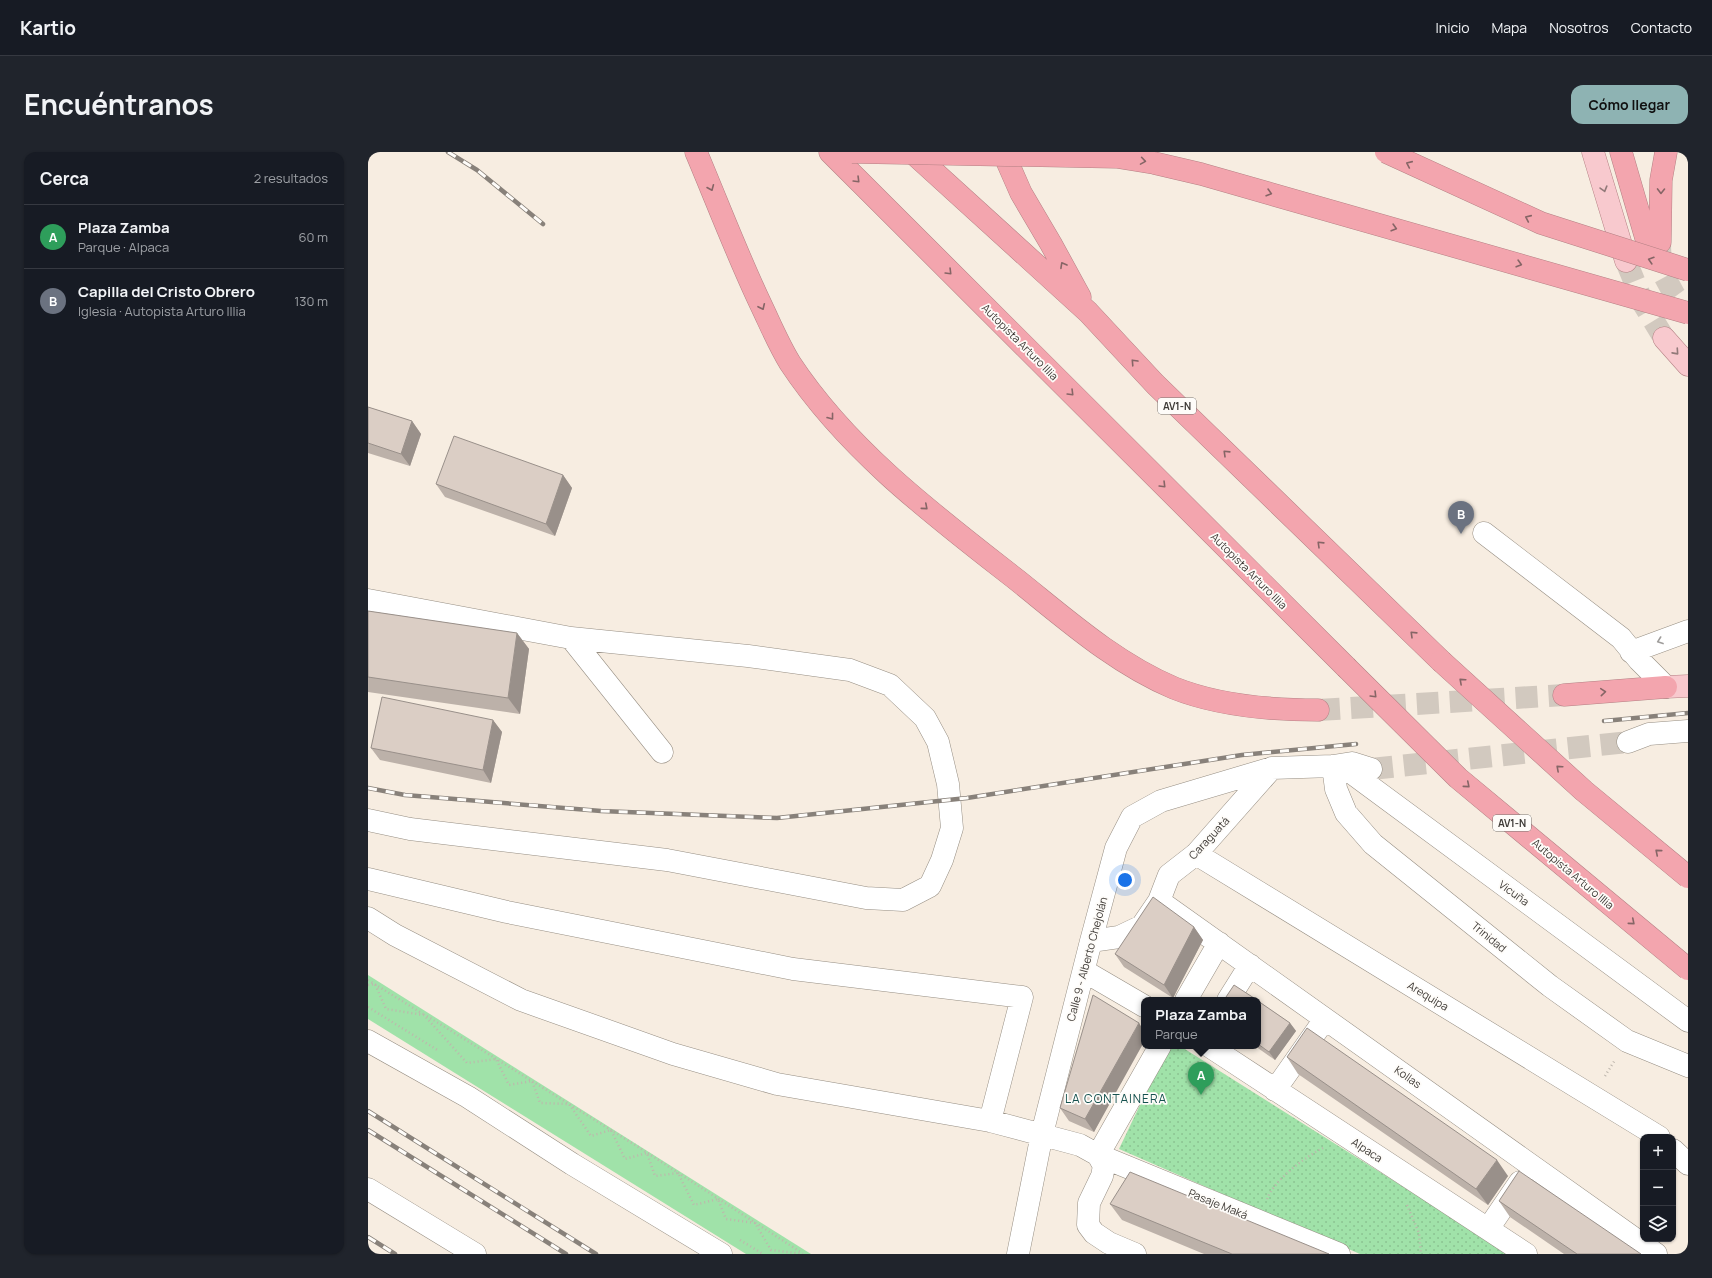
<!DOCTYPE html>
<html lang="es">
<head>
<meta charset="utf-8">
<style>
  :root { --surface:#171b24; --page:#20242c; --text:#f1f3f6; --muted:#9ea1a6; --line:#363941; --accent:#8eb3b3 }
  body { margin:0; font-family:Manrope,sans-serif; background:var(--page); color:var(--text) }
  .controls { position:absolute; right:12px; bottom:12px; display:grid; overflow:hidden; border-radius:8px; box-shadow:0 1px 3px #0004 }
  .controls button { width:36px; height:36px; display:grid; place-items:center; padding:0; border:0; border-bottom:1px solid var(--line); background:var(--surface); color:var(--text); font:20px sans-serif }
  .you { position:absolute; left:757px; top:728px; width:14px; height:14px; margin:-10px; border:3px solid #fff; border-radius:50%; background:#1a73e8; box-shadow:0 0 0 6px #1a73e833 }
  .badge { display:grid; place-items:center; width:26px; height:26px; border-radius:50%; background:var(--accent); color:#fff; font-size:13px; font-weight:700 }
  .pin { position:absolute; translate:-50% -33px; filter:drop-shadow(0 1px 2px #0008) }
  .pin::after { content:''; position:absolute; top:21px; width:14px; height:12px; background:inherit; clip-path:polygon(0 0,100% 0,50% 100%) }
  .popup { position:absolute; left:773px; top:845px; width:120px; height:52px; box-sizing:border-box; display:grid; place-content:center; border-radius:8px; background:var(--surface); filter:drop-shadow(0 1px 3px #0005); font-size:13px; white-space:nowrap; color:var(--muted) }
  .popup b { font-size:15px; color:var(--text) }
  .popup::after { content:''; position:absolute; left:50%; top:100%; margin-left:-8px; border:8px solid transparent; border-top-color:var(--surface) }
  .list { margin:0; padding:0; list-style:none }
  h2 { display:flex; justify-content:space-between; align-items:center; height:52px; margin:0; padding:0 16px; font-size:17px }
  h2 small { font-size:13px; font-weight:400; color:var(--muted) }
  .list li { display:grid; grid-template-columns:26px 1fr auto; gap:12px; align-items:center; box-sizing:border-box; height:64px; padding:0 16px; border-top:1px solid var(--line) }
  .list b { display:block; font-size:15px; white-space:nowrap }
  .list p { margin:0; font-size:13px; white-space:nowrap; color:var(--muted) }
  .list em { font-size:13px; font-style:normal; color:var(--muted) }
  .icon { flex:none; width:22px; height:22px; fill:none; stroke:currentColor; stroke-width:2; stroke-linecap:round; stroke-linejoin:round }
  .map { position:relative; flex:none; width:1320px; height:1102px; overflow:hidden; border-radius:12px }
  header { display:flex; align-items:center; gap:24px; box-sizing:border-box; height:56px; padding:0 20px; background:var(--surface); border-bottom:1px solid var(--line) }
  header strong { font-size:19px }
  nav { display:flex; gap:22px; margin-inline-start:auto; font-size:14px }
  .intro { display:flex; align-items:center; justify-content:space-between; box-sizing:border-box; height:96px; padding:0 24px }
  h1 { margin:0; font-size:28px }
  .button { padding:10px 18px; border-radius:12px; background:var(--accent); color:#111; font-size:14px; font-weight:700 }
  main { display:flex; gap:24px; padding:0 24px }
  aside { flex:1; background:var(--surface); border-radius:12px; box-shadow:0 1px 3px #0004 }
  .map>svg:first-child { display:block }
</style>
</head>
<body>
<header>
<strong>Kartio</strong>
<nav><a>Inicio</a><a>Mapa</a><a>Nosotros</a><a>Contacto</a></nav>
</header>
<div class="intro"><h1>Encuéntranos</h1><a class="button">Cómo llegar</a></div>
<main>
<aside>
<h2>Cerca<small>2 resultados</small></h2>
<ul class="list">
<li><span class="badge" style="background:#2e9e5b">A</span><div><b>Plaza Zamba</b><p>Parque · Alpaca</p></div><em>60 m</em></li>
<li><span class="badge" style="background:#6b7280">B</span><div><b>Capilla del Cristo Obrero</b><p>Iglesia · Autopista Arturo Illia</p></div><em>130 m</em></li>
</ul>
</aside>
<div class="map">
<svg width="1320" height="1102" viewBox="0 0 1320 1102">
  <defs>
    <pattern id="park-dots" width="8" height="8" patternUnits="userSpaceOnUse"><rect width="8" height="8" fill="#a0e2a9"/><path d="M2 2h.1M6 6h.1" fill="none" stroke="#8bc392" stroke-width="1.8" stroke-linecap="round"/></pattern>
  </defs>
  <rect width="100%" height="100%" fill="#f7ede1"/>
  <path fill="#a0e2a9" d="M0 823 443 1102H378L0 867Z"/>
  <path fill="url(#park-dots)" d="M800 894H812L1142 1102H992L751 997Z"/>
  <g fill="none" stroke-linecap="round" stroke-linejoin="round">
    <path stroke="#d2c9bf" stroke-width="22" stroke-dasharray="22 11" stroke-linecap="butt" d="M1003 617 1260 590"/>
    <path stroke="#d2c9bf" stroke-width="22" stroke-dasharray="22 11" stroke-linecap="butt" d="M1258 109 1276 153 1296 186"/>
    <path stroke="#d2c9bf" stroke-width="22" stroke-dasharray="22 11" stroke-linecap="butt" d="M1292 93 1293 118 1306 142 1320 161
      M950 558 1196 543"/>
    <g stroke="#968e83" stroke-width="23">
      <path id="minor" d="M1116 381 1253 486 1271 508 1298 535
        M0 448 203 486 294 600
        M1263 500 1320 479
        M1260 590 1281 582 1320 579
        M973 613 1320 869
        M965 614 968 637 978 661 1005 692 1182 834 1259 889 1320 914
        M0 668 42 677 299 708 498 746 535 748 562 734 574 708 584 676 580 632 570 590 557 566 522 533 482 518 380 504 203 486
        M828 702 1291 985
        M0 727 139 760 425 817 654 845 622 969
        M791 749 1288 1102
        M0 766 27 783 153 848 305 902 409 932 622 969 712 993 730 1003 736 1014 734 1024 721 1051 720 1073 726 1081 741 1091 767 1102
        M723 789 751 785 774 774 791 749 801 723 828 702 904 616
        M716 819 776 854
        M818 848 851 791
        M860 848 882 813
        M0 889 100 945 204 1012 353 1102
        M792 894 730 1003 971 1102
        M841 894 1158 1102
        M907 938 957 867
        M1305 998 1320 1012
        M0 1037 107 1102
        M1120 1077 1152 1030
        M650 1102 674 982 723 789 748 696 764 665 793 649 904 616 965 614 984 611 1003 617"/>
    </g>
    <g stroke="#b48084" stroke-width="23">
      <path id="major" d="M1225 0 1258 109
        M1296 186 1320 213
        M1298 535 1320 534"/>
    </g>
    <g stroke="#b48084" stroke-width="23">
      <path id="highway" d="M328 0C350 52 370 105 394 155 403 174 411 193 422 211 480 299 567 364 649 428 699 468 747 511 806 536 851 554 903 558 950 558
        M462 0 978 515
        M544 0 720 160 787 232 1073 509
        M635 0 653 41 683 92 712 145
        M1253 0 1278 86
        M1292 90 1293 28 1298 0
        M1196 543 1298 535"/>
    </g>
    <path stroke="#beb6ac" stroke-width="2.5" stroke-dasharray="1 3" stroke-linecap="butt" d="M0 828 55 862
      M0 833 7 832 18 857 56 863 99 911 128 907 141 933 164 929 172 951 201 952 223 984 243 978 257 1007 279 1001 287 1024 310 1021 326 1053 350 1047 358 1067 387 1071 403 1098 435 1102
      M0 855 71 899
      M59 864 272 996 434 1101
      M1237 924 1247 908
      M899 1047C907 1027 937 1005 955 996
      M1039 1053 1051 1081 1053 1102
      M372 1088 395 1102"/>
    <use href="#minor" stroke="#fff" stroke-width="22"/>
    <use href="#major" stroke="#f8c9ce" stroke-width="22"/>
    <use href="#highway" stroke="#f3a5ae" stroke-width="22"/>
    <g stroke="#88817a" stroke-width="4.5">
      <path id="rail" d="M80 0 109 18 175 72
        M1236 569 1320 561
        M0 636 37 643 233 659 409 666 599 646 874 603 988 592
        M0 959 228 1102
        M0 978 198 1102
        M0 1085 27 1102
        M0 1100 3 1102"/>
    </g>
    <use href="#rail" stroke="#fefcf9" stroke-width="3" stroke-dasharray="9" stroke-linecap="butt"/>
    <g stroke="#b48084" stroke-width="23" stroke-linecap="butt">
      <path id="highway-bridge" d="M484 0 749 5 786 11 833 22 1320 161
        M1018 0 1173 71 1320 118
        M1073 509 1216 639 1320 725
        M978 515 1090 626 1320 817"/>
    </g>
    <use href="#highway-bridge" stroke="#f3a5ae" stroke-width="22"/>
  </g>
  <path fill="#bcb1a9" d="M0 255 44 269 53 282 42 314 0 301Z
    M195 323 204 336 187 384 77 345 68 332Z
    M0 459 149 481 161 497 152 562 0 540Z
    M125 568 134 580 123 631 12 608 3 596Z
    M826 775 835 788 805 846 756 815 747 802Z
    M890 849 922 871 928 879 907 908 887 894H890Z
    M776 879 726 980 701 969 692 956Z
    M919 905 1140 1024 1120 1053 930 922Z
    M1131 1049 1273 1102H1196L1142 1065Z
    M742 1052 961 1102H836L754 1068Z"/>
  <path fill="#99908a" d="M44 269 53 282 42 314 33 302Z
    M195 323 204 336 187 384 178 372Z
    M149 481 161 497 152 562 140 546Z
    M125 568 134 580 123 631 115 618Z
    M826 775 835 788 805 846 796 833Z
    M771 871 776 879V890L726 980 717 967Z
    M922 871 928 879 907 908 901 900Z
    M1129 1008 1140 1024 1120 1053 1108 1037Z"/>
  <path fill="#dbcec5" stroke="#99908a" d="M0 255 44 269 33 302 0 291Z
    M86 284 195 323 178 372 68 332Z
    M0 459 149 481 140 546 0 525Z
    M14 545 125 568 115 618 3 596Z
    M785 745 826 775 796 833 747 802Z
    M866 833 889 848H856Z
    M725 843 771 871 717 967 692 956Z
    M890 849 922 871 901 900 890 892Z
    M939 876 1129 1008 1108 1037 919 905Z
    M1151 1019 1273 1102H1209L1131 1049Z
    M762 1020 961 1102H864L742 1052Z"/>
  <defs><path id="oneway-chevron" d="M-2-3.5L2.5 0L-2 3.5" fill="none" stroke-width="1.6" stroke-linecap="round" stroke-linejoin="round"/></defs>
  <g stroke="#866566">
    <use href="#oneway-chevron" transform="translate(775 9) rotate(9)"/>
    <use href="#oneway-chevron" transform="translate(1041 12) rotate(-156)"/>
    <use href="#oneway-chevron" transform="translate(489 28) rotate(45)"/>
    <use href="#oneway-chevron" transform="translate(343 36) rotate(67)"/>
    <use href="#oneway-chevron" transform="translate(1293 39) rotate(91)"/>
    <use href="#oneway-chevron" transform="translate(901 41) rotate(16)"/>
    <use href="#oneway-chevron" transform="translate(1160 66) rotate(-156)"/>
    <use href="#oneway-chevron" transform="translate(1026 76) rotate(16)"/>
    <use href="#oneway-chevron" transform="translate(1283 108) rotate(-163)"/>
    <use href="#oneway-chevron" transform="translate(1151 112) rotate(16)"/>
    <use href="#oneway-chevron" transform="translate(695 113) rotate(-119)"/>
    <use href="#oneway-chevron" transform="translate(581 120) rotate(45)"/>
    <use href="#oneway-chevron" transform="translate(394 155) rotate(65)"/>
    <use href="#oneway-chevron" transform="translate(766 210) rotate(-133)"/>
    <use href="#oneway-chevron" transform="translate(703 241) rotate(45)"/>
    <use href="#oneway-chevron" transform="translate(463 265) rotate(52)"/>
    <use href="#oneway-chevron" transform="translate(858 301) rotate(-136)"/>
    <use href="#oneway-chevron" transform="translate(795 333) rotate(45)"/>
    <use href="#oneway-chevron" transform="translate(557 355) rotate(41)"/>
    <use href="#oneway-chevron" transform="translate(952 392) rotate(-136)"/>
    <use href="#oneway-chevron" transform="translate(1045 482) rotate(-136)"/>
    <use href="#oneway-chevron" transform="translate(1094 529) rotate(-138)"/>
    <use href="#oneway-chevron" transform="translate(1235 540) rotate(-5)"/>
    <use href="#oneway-chevron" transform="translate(1006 543) rotate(45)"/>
    <use href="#oneway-chevron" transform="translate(1191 616) rotate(-138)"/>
    <use href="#oneway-chevron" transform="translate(1099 633) rotate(40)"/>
    <use href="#oneway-chevron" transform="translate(1290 700) rotate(-140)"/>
    <use href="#oneway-chevron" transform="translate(1264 770) rotate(40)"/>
  </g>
  <g stroke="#927a7a">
    <use href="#oneway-chevron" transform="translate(1236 37) rotate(74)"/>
    <use href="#oneway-chevron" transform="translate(1308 200) rotate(48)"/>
  </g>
  <use stroke="#9e9c9a" href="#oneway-chevron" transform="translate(1292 489) rotate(160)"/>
  <g text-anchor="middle" stroke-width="3.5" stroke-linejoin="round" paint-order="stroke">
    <g fill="#fefcf9" stroke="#787470" stroke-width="1">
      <rect x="790" y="246" width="38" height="16" rx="3"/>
      <rect x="1125" y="663" width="38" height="16" rx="3"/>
    </g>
    <g font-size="10" font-weight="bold" fill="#3e3a36">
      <text x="809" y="258">AV1-N</text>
      <text x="1144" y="675">AV1-N</text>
    </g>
    <g font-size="11" fill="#3e3a36" stroke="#fefcf9">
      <text transform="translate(652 190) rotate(45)" y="4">Autopista Arturo Illia</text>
      <text transform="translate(881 419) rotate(45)" y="4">Autopista Arturo Illia</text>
      <text transform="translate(841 686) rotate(-47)" y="4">Caraguatá</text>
      <text transform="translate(1205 722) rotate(40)" y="4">Autopista Arturo Illia</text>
      <text transform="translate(1146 741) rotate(36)" y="4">Vicuña</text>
      <text transform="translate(1121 785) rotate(39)" y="4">Trinidad</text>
      <text transform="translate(719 807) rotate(-75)" y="4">Calle 9 - Alberto Chejolán</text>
      <text transform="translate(1060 844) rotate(31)" y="4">Arequipa</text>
      <text transform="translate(1040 925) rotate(35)" y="4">Kollas</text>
      <text transform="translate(999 998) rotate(33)" y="4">Alpaca</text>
      <text transform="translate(850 1052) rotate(22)" y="4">Pasaje Maká</text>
    </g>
    <g font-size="12" letter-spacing="1" fill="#14514f" stroke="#fefcf9">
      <text x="748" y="951">LA CONTAINERA</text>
    </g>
  </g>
</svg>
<div class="controls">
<button>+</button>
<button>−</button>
<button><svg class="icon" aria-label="layers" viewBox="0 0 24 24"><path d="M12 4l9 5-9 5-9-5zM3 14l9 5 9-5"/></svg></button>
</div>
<div class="you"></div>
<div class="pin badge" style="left:833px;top:943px;background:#2e9e5b">A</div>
<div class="popup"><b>Plaza Zamba</b>Parque</div>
<div class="pin badge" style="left:1093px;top:382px;background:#6b7280">B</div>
</div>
</main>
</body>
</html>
